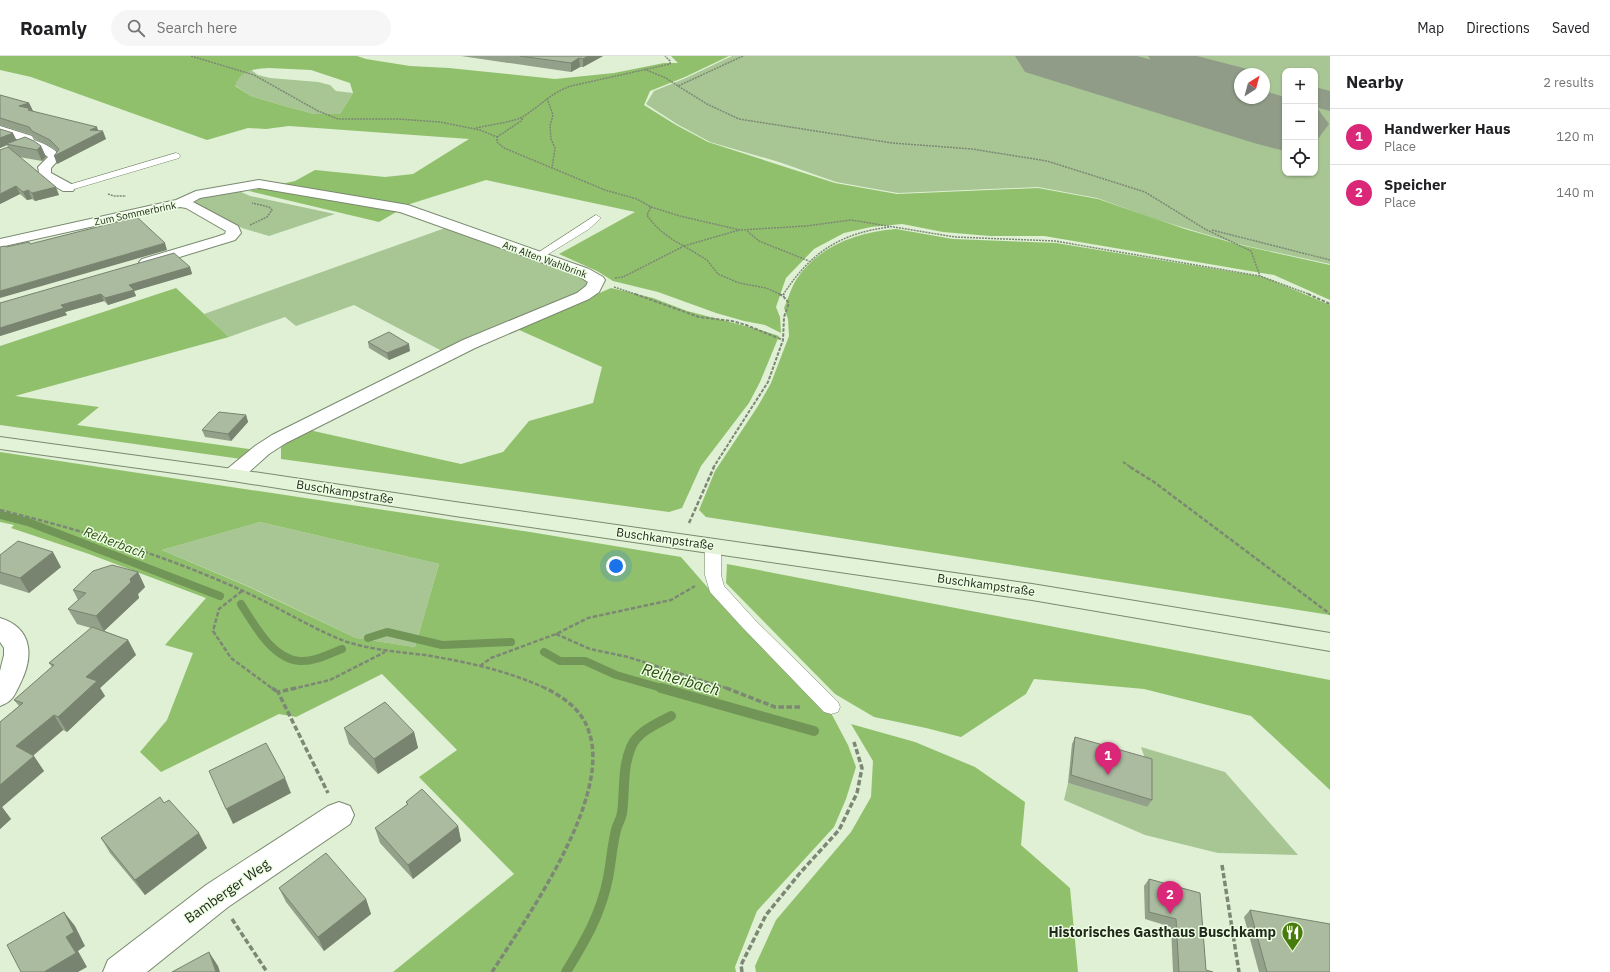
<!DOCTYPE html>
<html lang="en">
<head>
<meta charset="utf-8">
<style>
  :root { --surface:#fff; --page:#f6f6f6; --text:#202124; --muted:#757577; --line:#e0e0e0; --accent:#db2777 }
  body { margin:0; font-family:"IBM Plex Sans",sans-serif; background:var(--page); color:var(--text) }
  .controls { position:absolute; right:12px; top:12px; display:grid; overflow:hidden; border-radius:8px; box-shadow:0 1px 3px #0004 }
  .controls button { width:36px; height:36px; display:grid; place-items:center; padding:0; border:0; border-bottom:1px solid var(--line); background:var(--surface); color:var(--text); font:20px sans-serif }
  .compass { position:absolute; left:1234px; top:12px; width:36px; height:36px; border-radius:50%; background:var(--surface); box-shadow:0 1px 3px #0004; rotate:36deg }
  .you { position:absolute; left:616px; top:510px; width:14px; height:14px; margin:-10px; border:3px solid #fff; border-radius:50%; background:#1a73e8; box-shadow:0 0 0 6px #1a73e833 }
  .badge { display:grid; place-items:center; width:26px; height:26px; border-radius:50%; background:var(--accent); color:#fff; font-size:13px; font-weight:700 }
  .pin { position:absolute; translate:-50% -33px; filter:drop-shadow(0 1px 2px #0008) }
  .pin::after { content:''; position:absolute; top:21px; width:14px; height:12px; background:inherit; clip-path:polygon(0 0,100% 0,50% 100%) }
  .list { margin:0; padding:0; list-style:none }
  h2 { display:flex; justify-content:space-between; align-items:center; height:52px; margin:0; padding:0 16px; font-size:17px }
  h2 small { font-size:13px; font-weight:400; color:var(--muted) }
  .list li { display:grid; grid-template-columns:26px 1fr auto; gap:12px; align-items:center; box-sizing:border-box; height:56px; padding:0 16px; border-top:1px solid var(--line) }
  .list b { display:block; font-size:15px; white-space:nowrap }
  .list p { margin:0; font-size:13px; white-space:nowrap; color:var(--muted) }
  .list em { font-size:13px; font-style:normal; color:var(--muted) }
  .icon { flex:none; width:22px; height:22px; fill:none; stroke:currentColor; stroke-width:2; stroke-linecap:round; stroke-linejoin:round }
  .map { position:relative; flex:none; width:1330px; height:916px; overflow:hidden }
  header { display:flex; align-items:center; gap:24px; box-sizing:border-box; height:56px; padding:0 20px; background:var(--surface); border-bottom:1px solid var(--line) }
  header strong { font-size:19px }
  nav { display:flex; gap:22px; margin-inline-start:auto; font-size:14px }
  .search { width:280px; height:36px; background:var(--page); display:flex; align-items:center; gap:10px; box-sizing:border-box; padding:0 14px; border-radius:22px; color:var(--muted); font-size:15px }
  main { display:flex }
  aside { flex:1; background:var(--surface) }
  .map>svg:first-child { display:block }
  .green { fill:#a8c594; fill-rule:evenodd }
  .forest { fill:#91c06d; fill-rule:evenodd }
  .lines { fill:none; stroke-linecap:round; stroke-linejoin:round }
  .stream-far1 { stroke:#719557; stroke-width:8 }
  .stream { stroke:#719557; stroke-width:10 }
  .taxiway { fill:#909c87; fill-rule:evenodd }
  .runway { fill:#909c87; fill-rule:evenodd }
  .lane-casing { stroke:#7a896f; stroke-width:1 }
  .street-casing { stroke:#7a896f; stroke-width:2 }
  .secondary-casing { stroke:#7a896f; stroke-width:2 }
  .path-far3 { stroke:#7c8774; stroke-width:1.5; stroke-dasharray:2 1; stroke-linecap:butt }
  .path-far2 { stroke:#7c8774; stroke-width:2; stroke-dasharray:3.5 1.5; stroke-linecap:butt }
  .path-far1 { stroke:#7c8774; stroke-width:2.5; stroke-dasharray:4.5 2; stroke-linecap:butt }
  .path { stroke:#7c8774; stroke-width:3.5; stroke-dasharray:5.5 2.5; stroke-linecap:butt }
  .lane { fill:#fff; fill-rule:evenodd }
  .street { fill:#fff; fill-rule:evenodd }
  .secondary { fill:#e3f3d7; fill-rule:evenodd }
  .wall { fill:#93a18a }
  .shaded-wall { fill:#788370 }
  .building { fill:#abbba0; stroke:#788370 }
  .labels { text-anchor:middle; stroke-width:3; stroke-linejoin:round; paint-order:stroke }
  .far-street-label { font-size:10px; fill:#23291e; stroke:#ecfee1 }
  .street-label { font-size:12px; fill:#23291e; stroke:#ecfee1 }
  .water-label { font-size:13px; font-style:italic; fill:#2b490e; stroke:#ecfee1 }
  .near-street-label { font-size:14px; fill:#23291e; stroke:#ecfee1 }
  .near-poi-label { font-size:14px; font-weight:bold; fill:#23291e; stroke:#ecfee1; text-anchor:end }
  .near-water-label { font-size:16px; font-style:italic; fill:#2b490e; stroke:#ecfee1 }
</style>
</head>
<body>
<header>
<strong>Roamly</strong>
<div class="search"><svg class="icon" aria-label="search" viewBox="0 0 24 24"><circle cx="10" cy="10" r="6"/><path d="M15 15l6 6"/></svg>Search here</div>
<nav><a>Map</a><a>Directions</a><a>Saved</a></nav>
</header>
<main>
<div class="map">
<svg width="1330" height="916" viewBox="0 0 1330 916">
  <rect width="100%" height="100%" fill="#dff0d4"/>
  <g class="green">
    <path d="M732,0H1330V208L1238,188L1155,163L1097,142L1038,131L898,137L836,126L779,106L710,86L677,68L646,48L654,35L686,22ZM1285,15H1315V117H1285ZM1240,18H1264V42H1240Z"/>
    <polygon points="250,13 258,19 270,22 318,26 330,29 336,35 353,37 340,58 314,58 281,49 251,40 234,29 237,22"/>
    <polygon points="239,135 250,140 335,158 269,180 242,172 195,147 194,143 196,142"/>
    <polygon points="448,171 584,219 588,227 583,235 511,264 444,296 354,249 296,270 285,261 229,281 204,258"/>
    <polygon points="260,466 439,508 415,591 356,582 250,531 162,494"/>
    <polygon points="1141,691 1225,716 1298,799 1218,797 1145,779 1064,744 1068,727 1147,751 1148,711"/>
  </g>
  <g class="forest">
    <path d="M0,0H357L366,3L410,10L449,12L555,23L614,17L664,7H678L671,0H729L685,21L650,35L644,49L676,69L708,86L835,127L897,138L1038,132L1098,143L1185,173L1240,189L1330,209V244L1274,219L1044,180H990L943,176L902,168L871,171L844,177L814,193L786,222L776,251L780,261L781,277L765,269L744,265L716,257L658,236L613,225L597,215L559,198L635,156L486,124L410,148L379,166L249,135L295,125L315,114L385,121L413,118L469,83L289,70L266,73L248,72L207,84L31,21L0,14ZM269,12L311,14L350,27L353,37L340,58H314L281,49L251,40L235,30C240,14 254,13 269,12Z"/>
    <path d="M896,173L953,183L1056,187L1264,221L1330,249V559L706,461L699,454L715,415L758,350L771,327L789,280L788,263L784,252C788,243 791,232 796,224C818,190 857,176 896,173Z"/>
    <polygon points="176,232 229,281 15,340 99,351 77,369 256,394 241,403 0,369 0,290"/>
    <polygon points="611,232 653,242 687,255 757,273 779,280 760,326 749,347 701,410 682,452 669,456 281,403 281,389 309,374 461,408 503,396 529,365 593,347 602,311 517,273"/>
    <path d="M0,396L530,476L681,501L743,572L830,655L848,689L856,711L846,743L834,771L757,855L735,911L736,916H393L514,818L419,721L457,694L382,618L296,661L279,658L161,716L140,696L167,664L193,597L165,589L206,542L89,498L11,472L14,469L0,466ZM260,466L439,508L415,591L356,582L249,531L162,494Z"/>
    <polygon points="727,508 1330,624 1330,734 1251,660 1144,633 1034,623 1026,638 961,681 926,672 874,661 835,638 726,527"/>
    <polygon points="851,668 915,686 975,711 1025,746 1021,789 1070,832 1078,916 756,916 755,910 776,864 851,776 871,741 873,705"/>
  </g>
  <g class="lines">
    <g class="stream-far1">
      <polyline points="0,459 28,466 220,540"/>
      <path d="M241,548C254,568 272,603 300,605C314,606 329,598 342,593"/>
      <polyline points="368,582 387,576 442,589 511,586"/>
      <polyline points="544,596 560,605 585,605 616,619 665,633"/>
    </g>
    <g class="stream">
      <polyline points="661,632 814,675"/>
      <path d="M566,916C585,885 601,858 608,822C611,807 612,790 616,774C617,768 621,764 622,757C625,736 622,712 631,691C638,675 657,668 671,660"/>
    </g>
    <g class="taxiway">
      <path d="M1047,0H1088L1094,3L1098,9L1094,15C1091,16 1087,18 1084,18C1074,19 1053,8 1047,0Z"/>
      <polygon points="1148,0 1197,0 1251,14 1254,18 1240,18 1240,30 1152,6"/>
      <polygon points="1315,31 1330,35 1330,55 1315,51"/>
    </g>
    <g class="runway">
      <polygon points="1015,0 1137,0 1240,28 1240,42 1264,42 1264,35 1285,41 1285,95 1254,87 1025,16"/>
      <polygon points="1315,49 1329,68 1315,87"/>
    </g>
    <defs>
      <g id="lane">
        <polygon points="176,97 179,98 180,100 179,102 71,134 68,135 63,132 65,130"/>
        <polygon points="596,159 601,162 589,173 542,202 538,203 533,200"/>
        <polygon points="713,485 719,486 721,490 721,519 724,530 754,563 838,646 840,651 838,656 831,658 824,656 742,571 710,536 705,519 705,490 707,486"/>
      </g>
      <g id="street">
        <path d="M0,70L32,80L34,84C45,88 54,92 61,101L51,112V117L73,129L75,132L73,135H63L40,122L38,111L48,101L39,94L24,89L22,85L0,78Z"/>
        <polygon points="259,124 408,149 589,213 603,221 605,224 599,236 589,243 475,292 286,387 269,398 240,424 233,425 226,424 223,419 226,414 255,390 272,379 463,284 577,237 586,230 588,226 577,219 400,156 259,132 200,142 193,146 238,170 241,177 235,184 147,211 142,209 139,206 142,203 216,181 225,178 226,175 186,152 180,151 0,191 0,183 176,144 196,135"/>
        <path d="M0,562C33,572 34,601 20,628C14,640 13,645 0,650V615L4,599V592L0,586Z"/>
        <polygon points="339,746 350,750 354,759 350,768 228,851 147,916 103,916 108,904 206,829 328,750"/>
      </g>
      <polygon id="secondary" points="0,381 233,413 455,446 1032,528 1330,577 1330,595 1032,544 455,460 233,425 0,393"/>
    </defs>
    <use href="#lane" class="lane-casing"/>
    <use href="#street" class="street-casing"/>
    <use href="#secondary" class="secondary-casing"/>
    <g class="path-far3">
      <polyline points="191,0 254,19 318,55 338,63 398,63 440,66 480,74 497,81 497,86 504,92 605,134 637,143 651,151 680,160 740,174 806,170 851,164 955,181 1055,185 1260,220 1311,239"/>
      <polyline points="743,0 678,30 707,48 739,63 892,87 972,93 1047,105 1145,136 1205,173 1251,195 1260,220"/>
      <polyline points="644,13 666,22 678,30"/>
      <polyline points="547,42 553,59 550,70 551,83 555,92 552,112"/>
      <path d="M476,72C488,69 515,66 524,60C540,50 552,36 571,30L670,8V5L665,0"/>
      <polyline points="497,81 521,65 523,62"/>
      <polyline points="108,138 114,140 126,140"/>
      <polyline points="250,169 267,161 272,154 269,151 252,147"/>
      <polyline points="1212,174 1330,204"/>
      <polyline points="747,175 759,185 809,205"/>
      <polyline points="684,190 707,204 718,218 739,227 766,232 782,239"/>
      <polyline points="684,190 739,174"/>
      <path d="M615,222L623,221L684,190C669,182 657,174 647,159L651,151"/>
      <polyline points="614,231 638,239"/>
      <path d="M783,239C810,197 840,177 890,171"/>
    </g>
    <g class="path-far2">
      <polyline points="635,238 699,261 732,265 746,269 783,284"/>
      <polyline points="779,238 783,240"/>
      <polyline points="1308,238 1330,248"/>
      <polyline points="1123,406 1132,412"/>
      <polyline points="713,412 768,326 783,284 784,261 789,247 783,240 784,238"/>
    </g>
    <g class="path-far1">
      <polyline points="1130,411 1154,426 1330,558"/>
      <path d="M0,454C82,474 164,499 241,534C277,550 310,572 347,586C373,594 399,596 425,599C467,606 509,615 547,633"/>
      <polyline points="689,467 714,411"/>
      <polyline points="242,535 219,553 213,575 231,602 273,633"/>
      <polyline points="556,578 590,593 628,601 729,633"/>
      <polyline points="480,610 491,602 556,578 588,562 671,544 695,530"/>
      <polyline points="292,633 330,624 385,596"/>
    </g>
    <g class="path">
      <polyline points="272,632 278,636"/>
      <polyline points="296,632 278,636 328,737"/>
      <polyline points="726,632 775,651 801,651"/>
      <polyline points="1222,809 1239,916"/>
      <polyline points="232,863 267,916"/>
      <path d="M492,916C527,861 612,742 589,676C583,655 564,641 545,632"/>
      <polyline points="742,916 741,909 766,859 800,817 839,774 857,737 862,712 854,686"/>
    </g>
    <use href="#lane" class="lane"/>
    <use href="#street" class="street"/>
    <use href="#secondary" class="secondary"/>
  </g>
  <g class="wall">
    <polygon points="461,0 603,0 583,11 580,11 571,16"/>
    <polygon points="0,39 29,47 33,55 98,75 106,83 57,108 57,96 53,92 35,83 32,79 0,69"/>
    <polygon points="0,73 16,84 41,90 46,101 42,105 19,101 59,139 35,145 32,143 27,144 20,138 0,148 8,91 7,89 0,92"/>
    <polygon points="190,211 192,218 134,235 136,240 108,249 104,245 65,256 67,259 0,280 0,247"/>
    <polygon points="368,286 410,295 389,304 369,292"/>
    <polygon points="246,359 248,366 231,385 205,381 202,374"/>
    <polygon points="0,499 61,511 29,537 0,528"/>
    <polygon points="138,516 145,531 138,538 139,542 104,575 99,573 128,584 136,599 100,632 105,640 67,676 63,674 33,700 44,715 2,751 11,763 0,773 0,666 19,650 14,644 52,611 49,607 91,572 77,568 68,553 78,544 73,534"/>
    <polygon points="344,672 414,676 418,692 378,718 349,688"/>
    <polygon points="1075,681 1152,744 1147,751 1068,727 1072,688"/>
    <polygon points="406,746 458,770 461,785 413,823 380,787 375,772 407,749"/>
    <polygon points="164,747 207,792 145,839 110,797 101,782"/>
    <polygon points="1149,823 1200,837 1206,914 1213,916 1173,916 1171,871 1145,863 1144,830"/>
    <polygon points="279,832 366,843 371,858 324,895 286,846"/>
    <polygon points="1250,854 1330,916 1259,916 1244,861"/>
  </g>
  <g class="shaded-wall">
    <polygon points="588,0 603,0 583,11 583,3"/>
    <polygon points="579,2 580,11 571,16 571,7"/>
    <polygon points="29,47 32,53 35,60 19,50"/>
    <polygon points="97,71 99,77 103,75 106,83 57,108 54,100 90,74"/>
    <polygon points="13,77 17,85 6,88 7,89 0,92 0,82"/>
    <polygon points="41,90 46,101 42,105 37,94"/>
    <polygon points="16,130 20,138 0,148 0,138"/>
    <polygon points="56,131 59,139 35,145 32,137"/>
    <polygon points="28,134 32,143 27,144 23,136"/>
    <polygon points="165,187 167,194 0,242 0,235"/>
    <polygon points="190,211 192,218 134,235 136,240 108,249 105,242 129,229"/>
    <polygon points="101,238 104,245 65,256 67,259 0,280 0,272 61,249"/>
    <polygon points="409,288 410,295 389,304 387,297"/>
    <polygon points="246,359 248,366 231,385 228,378"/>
    <polygon points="53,496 61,511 29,537 20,522"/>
    <polygon points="138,516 145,531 138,538 139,542 104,575 96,560 130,523"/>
    <polygon points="128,584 136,599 100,632 105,640 67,676 58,661 86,621"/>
    <polygon points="54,659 63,674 26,705 16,690"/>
    <polygon points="414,676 418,692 378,718 374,703"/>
    <polygon points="34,700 44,715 2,751 11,763 0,773 0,729"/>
    <polygon points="285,722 291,737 233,768 226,753"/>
    <polygon points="458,770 461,785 413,823 408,809"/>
    <polygon points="199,777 207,792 145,839 135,824"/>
    <polygon points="366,843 371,858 324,895 318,881"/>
    <polygon points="64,856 75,870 85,890 78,895 87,911 78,916 44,916 66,881"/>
    <polygon points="209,896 218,910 220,916 216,916"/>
  </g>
  <g class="building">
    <polygon points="520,0 588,0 583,3 579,2 571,7"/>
    <polygon points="0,39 29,47 19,50 32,53 28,54 97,71 90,74 103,75 54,100 59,93 50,84 32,75 29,71 0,62"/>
    <polygon points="0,73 13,77 0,82"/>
    <polygon points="25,81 34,85 41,90 37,94 6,88"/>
    <polygon points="8,91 56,131 32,137 28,134 23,136 16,130 0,138 0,94"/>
    <polygon points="137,161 165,187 0,235 0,191 5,190 6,191 29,186 30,188"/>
    <polygon points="174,197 190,211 129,229 134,234 105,242 101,238 61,249 64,252 0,272 0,247"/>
    <polygon points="389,276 409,288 387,297 368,286"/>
    <polygon points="219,356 246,359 228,378 202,374"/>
    <polygon points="18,485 53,496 20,522 0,516 0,499"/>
    <polygon points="112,509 138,516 130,523 131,526 96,560 68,553 86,537 73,534 93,515"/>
    <polygon points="92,571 128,584 86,621 97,625 58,661 54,659 16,690 34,700 0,729 0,666 23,647 14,644 54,609 49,607"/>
    <polygon points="385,646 414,676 374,703 344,672"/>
    <polygon points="1075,681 1152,703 1152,744 1071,719"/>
    <polygon points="266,687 285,722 226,753 209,715"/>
    <polygon points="422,733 458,770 408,809 375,772 408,748 406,746"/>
    <polygon points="160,741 164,747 169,744 199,777 135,824 101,782"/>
    <polygon points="326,797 366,843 318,881 279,832"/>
    <polygon points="1149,823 1200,837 1206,914 1213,916 1179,916 1176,863 1149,856"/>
    <polygon points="1250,854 1330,868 1330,916 1267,916"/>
    <polygon points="64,856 74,876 66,881 76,897 44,916 21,916 7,889"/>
    <polygon points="209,896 216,916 172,916"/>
  </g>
  <defs>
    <symbol id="restaurant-pin" viewBox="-11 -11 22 30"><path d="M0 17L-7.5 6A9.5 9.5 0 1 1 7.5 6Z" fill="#477b0a" stroke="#ecfee1"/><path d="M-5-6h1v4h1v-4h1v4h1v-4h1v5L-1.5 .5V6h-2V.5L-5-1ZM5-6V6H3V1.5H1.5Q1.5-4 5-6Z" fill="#fff"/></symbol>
  </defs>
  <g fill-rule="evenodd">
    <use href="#restaurant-pin" x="1280" y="864" width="25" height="34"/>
  </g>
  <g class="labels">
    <g class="far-street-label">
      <text transform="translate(135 157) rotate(-12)" y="4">Zum Sommerbrink</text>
      <text transform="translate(545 203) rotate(20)" y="4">Am Alten Wahlbrink</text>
    </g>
    <g class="street-label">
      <text transform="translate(345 436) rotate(9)" y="4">Buschkampstraße</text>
      <text transform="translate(665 483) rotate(8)" y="4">Buschkampstraße</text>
      <text transform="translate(986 529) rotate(8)" y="4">Buschkampstraße</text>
    </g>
    <g class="water-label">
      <text transform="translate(115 486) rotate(21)" y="5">Reiherbach</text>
    </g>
    <g class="near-street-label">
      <text transform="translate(227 835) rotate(-35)" y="5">Bamberger Weg</text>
    </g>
    <g class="near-poi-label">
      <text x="1276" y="881">Historisches Gasthaus Buschkamp</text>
    </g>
    <g class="near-water-label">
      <text transform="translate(681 623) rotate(16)" y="6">Reiherbach</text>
    </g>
  </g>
</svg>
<div class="controls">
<button>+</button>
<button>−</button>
<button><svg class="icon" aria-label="locate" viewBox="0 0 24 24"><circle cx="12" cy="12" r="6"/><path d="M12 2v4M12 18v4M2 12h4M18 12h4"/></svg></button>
</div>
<svg class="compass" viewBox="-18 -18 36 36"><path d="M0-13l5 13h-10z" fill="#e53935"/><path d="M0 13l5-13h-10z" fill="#757577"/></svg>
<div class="you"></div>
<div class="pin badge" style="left:1108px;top:719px">1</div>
<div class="pin badge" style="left:1170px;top:858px">2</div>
</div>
<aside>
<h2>Nearby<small>2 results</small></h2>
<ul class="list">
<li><span class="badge">1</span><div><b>Handwerker Haus</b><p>Place</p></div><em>120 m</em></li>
<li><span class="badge">2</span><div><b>Speicher</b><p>Place</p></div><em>140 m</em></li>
</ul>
</aside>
</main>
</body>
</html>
